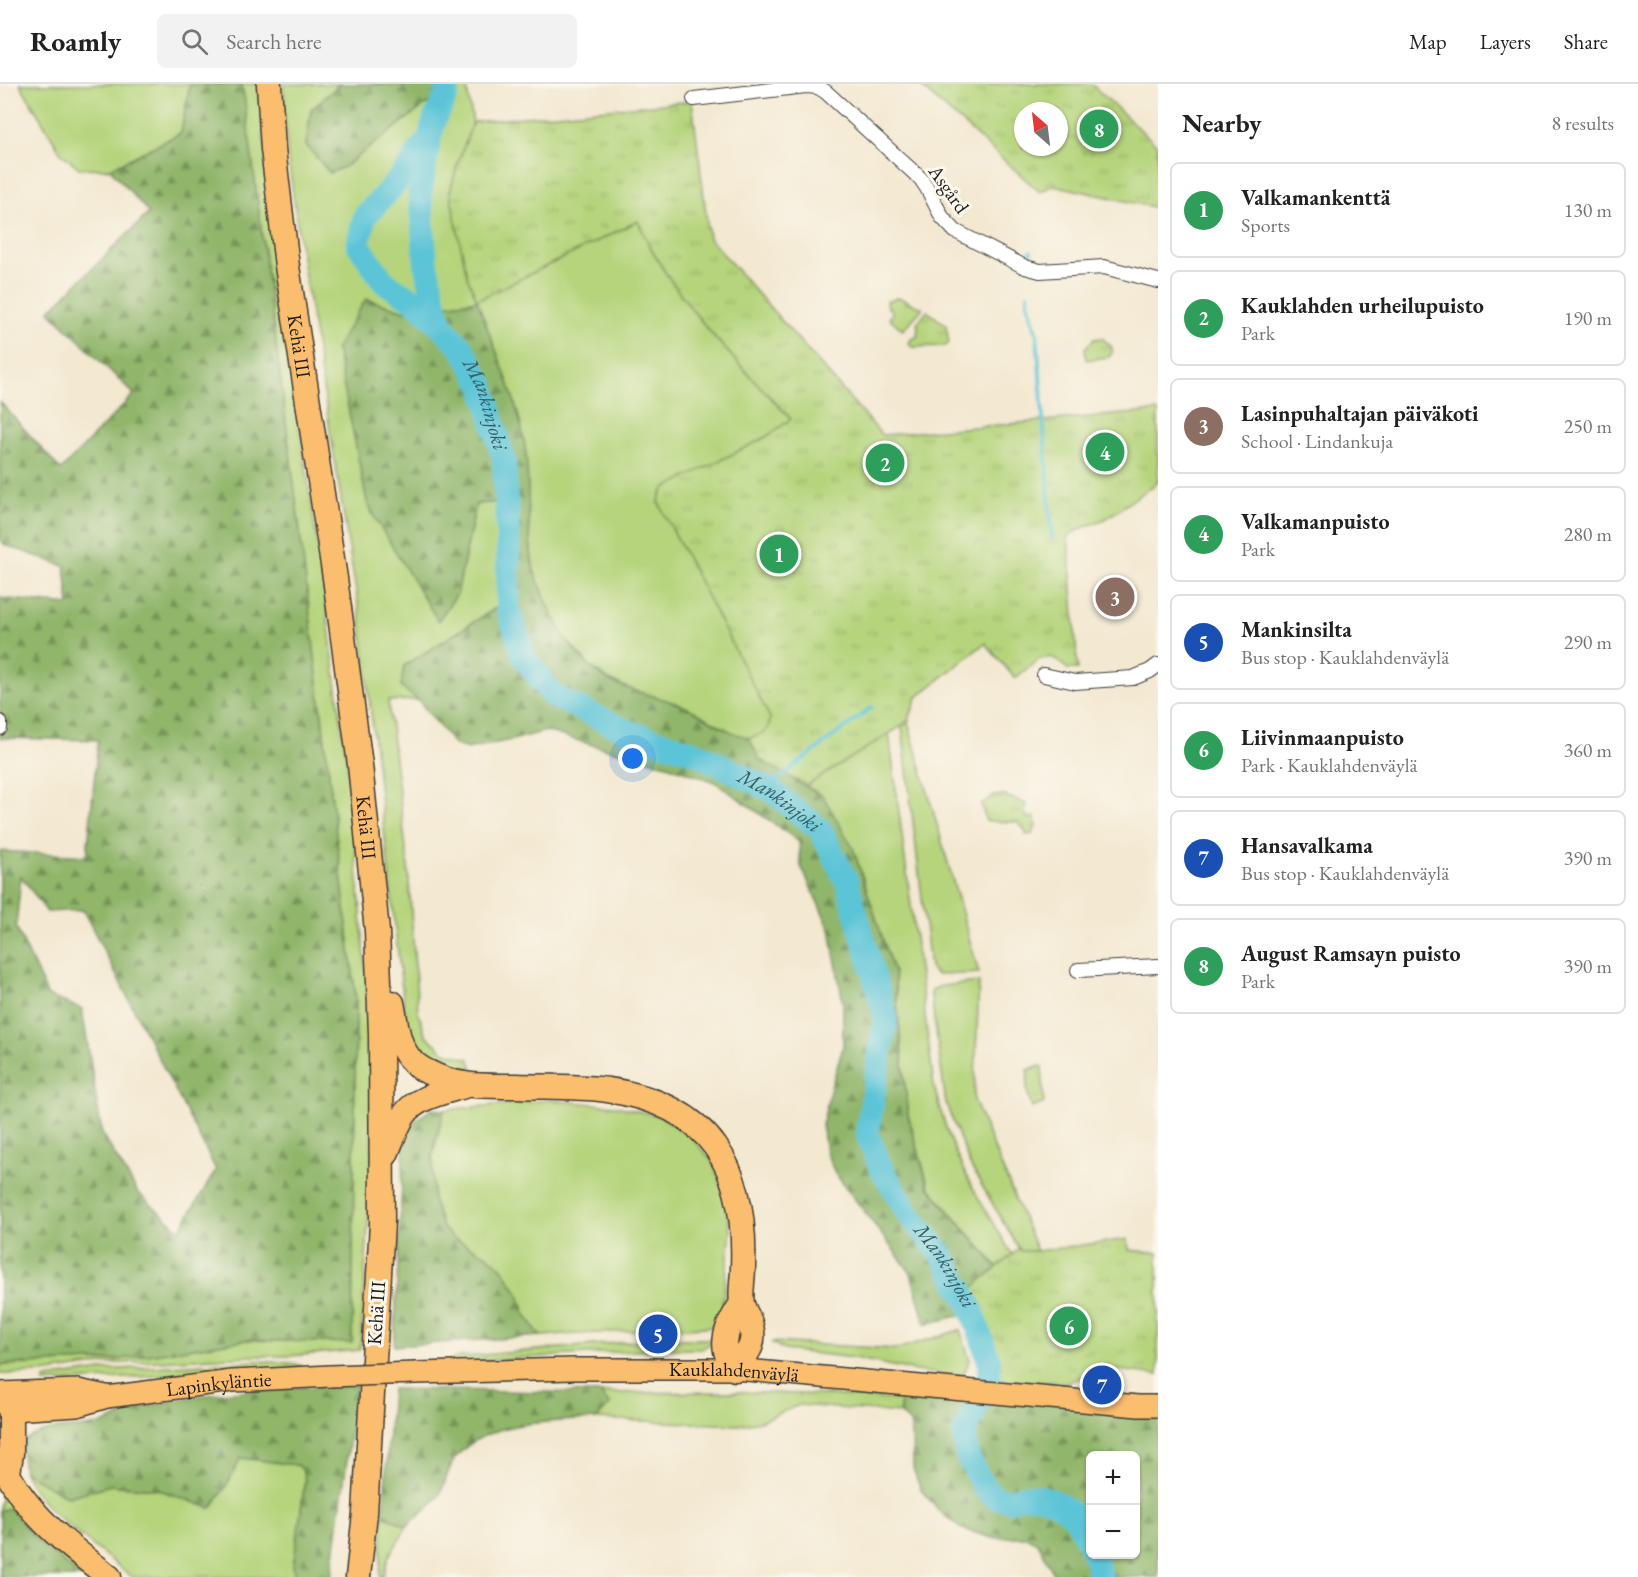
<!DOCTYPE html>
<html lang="en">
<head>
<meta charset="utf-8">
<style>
  :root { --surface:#fff; --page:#f2f2f2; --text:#222; --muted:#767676; --line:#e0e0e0; --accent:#111827 }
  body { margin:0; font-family:"EB Garamond",serif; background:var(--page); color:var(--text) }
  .controls { position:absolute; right:18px; bottom:18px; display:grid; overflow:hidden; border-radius:9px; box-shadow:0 2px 4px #0004 }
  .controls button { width:54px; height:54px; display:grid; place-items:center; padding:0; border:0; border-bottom:2px solid var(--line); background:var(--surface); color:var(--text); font:30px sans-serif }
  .compass { position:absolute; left:1014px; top:18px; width:54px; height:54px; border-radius:50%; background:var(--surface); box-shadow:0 2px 4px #0004; rotate:332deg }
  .you { position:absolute; left:633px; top:675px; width:21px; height:21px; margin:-15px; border:4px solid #fff; border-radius:50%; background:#1a73e8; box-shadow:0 0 0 9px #1a73e833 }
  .badge { display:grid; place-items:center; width:39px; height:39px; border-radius:50%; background:var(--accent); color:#fff; font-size:20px; font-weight:700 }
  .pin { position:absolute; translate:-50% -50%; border:3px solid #fff; box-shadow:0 2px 6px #0006 }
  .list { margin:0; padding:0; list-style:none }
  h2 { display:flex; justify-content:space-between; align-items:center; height:78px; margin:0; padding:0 24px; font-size:26px }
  h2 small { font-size:20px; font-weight:400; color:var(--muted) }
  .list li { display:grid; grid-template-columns:39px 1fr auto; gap:18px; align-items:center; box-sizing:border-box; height:96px; margin:0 12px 12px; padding:0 12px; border:2px solid var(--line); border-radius:9px }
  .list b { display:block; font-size:22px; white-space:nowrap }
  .list p { margin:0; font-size:20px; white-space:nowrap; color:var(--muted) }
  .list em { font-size:20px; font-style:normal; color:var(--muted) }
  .icon { flex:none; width:33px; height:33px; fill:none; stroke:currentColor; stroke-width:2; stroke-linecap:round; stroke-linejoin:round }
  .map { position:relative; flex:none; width:1158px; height:1493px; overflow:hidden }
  header { display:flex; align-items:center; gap:36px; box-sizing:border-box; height:84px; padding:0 30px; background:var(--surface); border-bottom:2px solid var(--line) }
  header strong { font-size:28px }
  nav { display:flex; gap:33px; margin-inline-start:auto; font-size:21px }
  .search { width:420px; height:54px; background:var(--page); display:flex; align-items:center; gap:15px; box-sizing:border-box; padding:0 21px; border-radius:9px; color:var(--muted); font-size:22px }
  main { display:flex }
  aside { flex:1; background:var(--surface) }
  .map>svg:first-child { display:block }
  .grass { fill:#b5d47b; stroke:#68784c; stroke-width:1.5 }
  .forest { fill:url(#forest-firs); stroke:#566944; stroke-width:1.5; fill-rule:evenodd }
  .park { fill:url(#park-tufts); stroke:#68784c; stroke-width:1.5; fill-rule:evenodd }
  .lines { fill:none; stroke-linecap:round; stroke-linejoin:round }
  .stream { stroke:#5bc4d7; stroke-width:4 }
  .river { stroke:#5bc4d7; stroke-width:24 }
  .street-casing { stroke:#3c3b37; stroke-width:16 }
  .primary-casing { stroke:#3c3b37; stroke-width:24 }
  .highway-casing { stroke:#3c3b37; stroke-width:27 }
  .street { stroke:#fff; stroke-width:14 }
  .primary { stroke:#fbbd6e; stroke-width:21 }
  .highway { stroke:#fbbd6e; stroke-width:24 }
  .primary-bridge-casing { stroke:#3c3b37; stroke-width:24; stroke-linecap:butt }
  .primary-bridge { stroke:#fbbd6e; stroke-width:21 }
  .labels { text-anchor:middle; stroke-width:6; stroke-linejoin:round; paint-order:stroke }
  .street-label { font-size:20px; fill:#1c1c1c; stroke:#fbf7ec }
  .water-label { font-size:21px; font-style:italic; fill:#355f67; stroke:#fbf7ec }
</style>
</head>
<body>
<header>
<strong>Roamly</strong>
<div class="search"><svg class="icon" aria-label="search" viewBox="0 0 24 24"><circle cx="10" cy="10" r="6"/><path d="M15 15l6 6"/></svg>Search here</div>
<nav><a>Map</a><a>Layers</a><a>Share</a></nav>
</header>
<main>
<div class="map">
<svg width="1158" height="1493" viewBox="0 0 1158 1493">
  <defs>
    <pattern id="forest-firs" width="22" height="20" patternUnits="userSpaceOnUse" patternTransform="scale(1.5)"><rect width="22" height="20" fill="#90b66b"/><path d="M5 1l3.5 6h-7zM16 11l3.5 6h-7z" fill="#759357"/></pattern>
    <pattern id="park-tufts" width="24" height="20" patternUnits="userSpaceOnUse" patternTransform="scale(1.5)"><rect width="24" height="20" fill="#b5d47b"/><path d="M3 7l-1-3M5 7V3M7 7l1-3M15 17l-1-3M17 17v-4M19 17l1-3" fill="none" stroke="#9bb56a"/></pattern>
  </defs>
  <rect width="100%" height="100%" fill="#fbf7ec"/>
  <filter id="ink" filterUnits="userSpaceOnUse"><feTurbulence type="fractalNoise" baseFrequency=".0167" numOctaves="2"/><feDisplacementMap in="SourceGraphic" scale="12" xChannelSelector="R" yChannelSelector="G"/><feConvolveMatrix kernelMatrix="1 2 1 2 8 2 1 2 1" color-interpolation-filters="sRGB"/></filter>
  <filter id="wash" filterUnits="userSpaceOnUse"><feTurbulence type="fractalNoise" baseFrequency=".008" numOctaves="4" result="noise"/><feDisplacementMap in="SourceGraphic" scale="24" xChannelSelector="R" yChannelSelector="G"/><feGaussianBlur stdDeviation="1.35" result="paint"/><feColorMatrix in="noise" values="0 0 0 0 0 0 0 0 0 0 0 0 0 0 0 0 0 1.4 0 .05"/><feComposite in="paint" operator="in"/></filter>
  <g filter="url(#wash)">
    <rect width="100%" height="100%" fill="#f3e8d0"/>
    <g class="grass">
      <polygon points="20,0 190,0 181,49 110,85 79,84 61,69"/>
      <polygon points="241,0 258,0 288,265 322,490 350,705 369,922 372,1080 360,1266 288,1272 248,1272 103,1280 42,1289 0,1290 0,1281 115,1276 245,1256 352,1258 356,916 297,424 244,12"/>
      <path d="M283,0H340L311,26L306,61L330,89L424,22L462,0H466L473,38L458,79L450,109L477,216L638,137L655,171L689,221L715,254L791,335L766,353L660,412L659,419L770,633L887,634L934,1002C941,1032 951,1061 965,1089C979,1118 998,1145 1014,1174L1003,1189L929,1103L908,1031L894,889L760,676L749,654L739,652L687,624L637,608L609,596L589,581L564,553L547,520L533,484L529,446L526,376L477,216L405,227L366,215L420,506L438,536L457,510L476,420L510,417L515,512L404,582L401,603L418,616L388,617L408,782L418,928L425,950L443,967L469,975L473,984L437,983L413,962L405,931L360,532L302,173L288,74Z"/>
      <polygon points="947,540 1052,573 1039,575 1015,594 985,559 917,613 908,638 979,889 938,891 934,889 930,883 901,635"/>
      <polygon points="979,898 974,1016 1037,1167 1022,1167 1019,1165 971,1083 946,1020 931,912 932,906 941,902"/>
      <polygon points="549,1016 616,1022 660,1032 689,1051 713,1078 722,1104 731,1147 720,1242 540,1252 524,1228 519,1210 487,1171 453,1154 442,1143 433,1115 433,1068 444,1026"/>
      <polygon points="960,1246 970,1276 963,1291 948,1291 917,1287 854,1274 784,1266 771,1258 897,1265"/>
      <polygon points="673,1255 712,1255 712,1258 702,1265 671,1265 668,1261 669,1258"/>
      <polygon points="649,1256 653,1256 656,1260 654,1265 649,1266 443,1279 459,1273"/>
      <polygon points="257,1277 291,1279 302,1282 302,1283 44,1299 45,1295 47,1294 102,1286"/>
      <polygon points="739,1308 829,1311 901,1316 900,1329 799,1321 760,1337 739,1341 597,1335 609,1321 600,1309"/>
      <polygon points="240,1374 297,1381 302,1385 305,1396 293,1485 296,1493 132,1493 71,1444 51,1426 34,1406 24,1388 68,1413 110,1401 157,1405 210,1424 225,1404"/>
      <polygon points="0,1399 93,1493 80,1493 37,1456 9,1424 0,1427 0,1418 2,1417 0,1412"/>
      <polygon points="383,1431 407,1442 388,1474 383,1493 380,1493"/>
    </g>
    <g class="forest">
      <path d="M190,0H241L244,12L297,424L356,916L352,1259L245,1256L115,1276L0,1281V767L87,772L98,656L0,654V514L69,521L65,482L5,461L0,455V318L61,386L134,310L49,227L149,129L110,85L181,49ZM21,792L47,828L83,826L216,1086L180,1146L138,1109L102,1050L82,925L48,912L16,843Z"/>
      <polygon points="340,0 462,0 424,22 344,83 330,89 306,61 311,26"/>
      <path d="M366,215L405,227L477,216C492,259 512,301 522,346C532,390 525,437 533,482C534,489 538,497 541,503C554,539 575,578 610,597C635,609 663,613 688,624C708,634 726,648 749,654L760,676L823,712L853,764L894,889L908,1031L928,1103L1003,1190L990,1224L925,1240L911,1189L835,1089L826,1068L822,1041L830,1007L843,963V919L830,845L801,782L799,758L783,746L715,698L667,681L596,662L546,647L512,656L467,665L455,661L418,616L401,603L404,582L515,512L510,417L476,420L457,510L438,537L368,423L336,264Z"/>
      <polygon points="432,1025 444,1026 433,1068 433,1115 442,1143 453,1154 487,1171 502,1184 519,1210 524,1228 540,1252 394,1262 404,1058 415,1036"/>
      <path d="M357,1301L331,1493H296L293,1485L305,1396L302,1385L297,1381L241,1374L225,1404L211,1424L157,1405L110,1401L68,1413L24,1388L21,1367L23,1357C46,1340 76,1347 102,1340C112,1337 122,1331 131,1327C139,1324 149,1322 158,1320C223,1305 290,1303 357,1301Z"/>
      <path d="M392,1305L600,1309L610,1321L597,1335C552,1338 489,1335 457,1372C448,1382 446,1398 440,1410C437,1417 414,1435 407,1442L383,1431Z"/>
      <path d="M901,1309L1066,1321L1158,1334V1493H1055L1039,1461L1028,1453H1011L992,1454L960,1444L939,1427L921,1406L913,1384L912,1352L910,1339L900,1329ZM1090,1372H1136V1470H1090Z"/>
      <polygon points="9,1424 37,1456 80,1493 0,1493 0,1427"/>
    </g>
    <g class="park">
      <path d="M918,0H1091L1158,62V124L1053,101L1040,108ZM1023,27H1059V63H1023Z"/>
      <path d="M692,17L709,154L882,351L1158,327V398L1107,434L1082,444L1068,452L1078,585H1068L1052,573L1040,575L1015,594L985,559L917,613L908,638L806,702L760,676L749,654C762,650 769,649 770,634L659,419L660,412L665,404L766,353L791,335C742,283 690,232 654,170C648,160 643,148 638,137L477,216L467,192L450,109L458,79L473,38Z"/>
      <path d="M897,214C907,213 912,223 922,223V225L903,246L889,234L892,228L891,224H888L887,217Z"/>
      <polygon points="927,227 946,241 949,259 945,262 912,263 909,259 911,255 917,253 918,241 917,239"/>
      <polygon points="1102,254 1112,263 1112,269 1109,273 1086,276 1085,264 1094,255"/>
      <path d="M1003,711C1010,714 1019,716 1026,720L1024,726L1027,734L1035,733L1036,742L1033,750L1026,751L1025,746L1017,738L986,737L981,720L994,712Z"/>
      <polygon points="1042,982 1044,1019 1032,1024 1027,1007 1028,986 1035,983"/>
      <polygon points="1128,1155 1129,1166 1158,1169 1158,1291 1104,1284 1067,1299 993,1296 993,1276 968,1208 1019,1165 1022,1167 1037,1167"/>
    </g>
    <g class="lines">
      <g class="stream">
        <polyline points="1031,174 1031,167"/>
        <polyline points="1028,210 1028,218 1037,251 1052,454"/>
        <polyline points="766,704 872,623"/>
      </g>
      <g class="river">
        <path id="s1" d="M445,0L447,7L443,19L435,34L430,52L420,110L426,181L437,229L445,246L462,264L483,302L504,376L508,451V525L524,573L553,612L627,647L699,670L772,707L820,745L847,798L886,934L867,1049L880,1082L908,1129L942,1171L971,1223L989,1277V1295L964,1349L967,1371L985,1405L997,1414L1010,1416L1024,1412H1039L1058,1419L1076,1433L1090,1462"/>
        <polyline points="425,59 403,91 365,132 358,160 384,198 415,217 440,241"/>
        <polyline points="1094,1470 1101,1493"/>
      </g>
    </g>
  </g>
  <g filter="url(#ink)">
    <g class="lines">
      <defs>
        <g id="street">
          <polyline points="694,15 806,2 818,3 826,8 921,95 927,104 942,133 955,147 1025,183 1040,187 1104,183 1158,197"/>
          <polyline points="1044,591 1075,598 1133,594 1150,587 1158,581"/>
          <polyline points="0,638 0,644"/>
          <polyline points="1078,886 1158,882"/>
        </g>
        <g id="primary">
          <path id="s2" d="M416,1289L575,1285H735L1138,1322H1158"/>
          <polyline points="0,1309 78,1306 106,1312"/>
          <path id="s3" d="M11,1326L77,1322L107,1313L232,1297L330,1292"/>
        </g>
        <g id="highway">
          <path id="s4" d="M269,0L273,65L287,182L335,494L360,681L377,847L381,950L382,1139L365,1429L358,1493"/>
          <path d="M392,919C396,938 397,960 410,975C415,981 422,985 428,988C458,1004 484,1002 517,1002C547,1003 578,1002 608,1006C711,1021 747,1084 743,1183C743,1194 740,1209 742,1220C743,1225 747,1231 749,1236C758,1259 748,1269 735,1285C732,1280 727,1273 726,1267C722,1250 733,1233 742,1219"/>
          <path d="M386,1070C391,1058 396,1043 404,1031C417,1012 446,1008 467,1001"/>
          <polyline points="0,1312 11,1326 11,1370 8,1389"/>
          <path d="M0,1380C10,1392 16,1406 26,1418C49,1447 80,1470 109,1493"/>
        </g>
      </defs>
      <use href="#street" class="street-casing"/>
      <use href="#primary" class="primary-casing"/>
      <use href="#highway" class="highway-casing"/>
      <use href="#street" class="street"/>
      <use href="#primary" class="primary"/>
      <use href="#highway" class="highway"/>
      <defs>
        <polyline id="primary-bridge" points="330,1292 416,1289"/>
      </defs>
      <use href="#primary-bridge" class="primary-bridge-casing"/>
      <use href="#primary-bridge" class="primary-bridge"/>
    </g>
  </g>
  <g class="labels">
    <g class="street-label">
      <text transform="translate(949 105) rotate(55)" y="7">Asgård</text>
      <text dy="7" stroke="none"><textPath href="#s4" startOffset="264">Kehä III</textPath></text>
      <text dy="7" stroke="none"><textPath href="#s4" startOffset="750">Kehä III</textPath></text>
      <text transform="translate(376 1229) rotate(-86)" y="7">Kehä III</text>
      <text dy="7" stroke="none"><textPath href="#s2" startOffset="318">Kauklahdenväylä</textPath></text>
      <text dy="7" stroke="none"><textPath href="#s3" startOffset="210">Lapinkyläntie</textPath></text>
    </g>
    <g class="water-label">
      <text dy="7" stroke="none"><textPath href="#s1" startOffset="340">Mankinjoki</textPath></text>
      <text dy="7" stroke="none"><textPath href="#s1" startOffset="898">Mankinjoki</textPath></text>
      <text dy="7" stroke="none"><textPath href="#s1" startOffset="1420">Mankinjoki</textPath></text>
    </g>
  </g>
</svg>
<div class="controls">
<button>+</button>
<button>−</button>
</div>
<svg class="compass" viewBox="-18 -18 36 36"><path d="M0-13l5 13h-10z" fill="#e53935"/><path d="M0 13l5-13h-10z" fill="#767676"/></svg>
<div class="you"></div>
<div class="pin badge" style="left:779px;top:470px;background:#2e9e5b">1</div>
<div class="pin badge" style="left:885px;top:379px;background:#2e9e5b">2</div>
<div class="pin badge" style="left:1115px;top:513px;background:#8d6e63">3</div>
<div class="pin badge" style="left:1105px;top:368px;background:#2e9e5b">4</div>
<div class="pin badge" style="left:658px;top:1250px;background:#1a4fb4">5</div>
<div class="pin badge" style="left:1069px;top:1242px;background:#2e9e5b">6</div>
<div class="pin badge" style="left:1102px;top:1301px;background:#1a4fb4">7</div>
<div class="pin badge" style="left:1099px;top:45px;background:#2e9e5b">8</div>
</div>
<aside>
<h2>Nearby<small>8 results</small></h2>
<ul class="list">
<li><span class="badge" style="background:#2e9e5b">1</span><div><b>Valkamankenttä</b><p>Sports</p></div><em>130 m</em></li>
<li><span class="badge" style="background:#2e9e5b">2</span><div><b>Kauklahden urheilupuisto</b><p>Park</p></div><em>190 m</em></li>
<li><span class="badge" style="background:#8d6e63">3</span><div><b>Lasinpuhaltajan päiväkoti</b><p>School · Lindankuja</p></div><em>250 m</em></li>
<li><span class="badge" style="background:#2e9e5b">4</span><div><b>Valkamanpuisto</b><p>Park</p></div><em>280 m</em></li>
<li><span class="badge" style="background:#1a4fb4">5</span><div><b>Mankinsilta</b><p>Bus stop · Kauklahdenväylä</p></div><em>290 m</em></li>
<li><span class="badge" style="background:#2e9e5b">6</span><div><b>Liivinmaanpuisto</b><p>Park · Kauklahdenväylä</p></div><em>360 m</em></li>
<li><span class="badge" style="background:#1a4fb4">7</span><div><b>Hansavalkama</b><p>Bus stop · Kauklahdenväylä</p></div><em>390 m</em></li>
<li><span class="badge" style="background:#2e9e5b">8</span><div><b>August Ramsayn puisto</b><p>Park</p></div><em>390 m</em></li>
</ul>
</aside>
</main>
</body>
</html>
